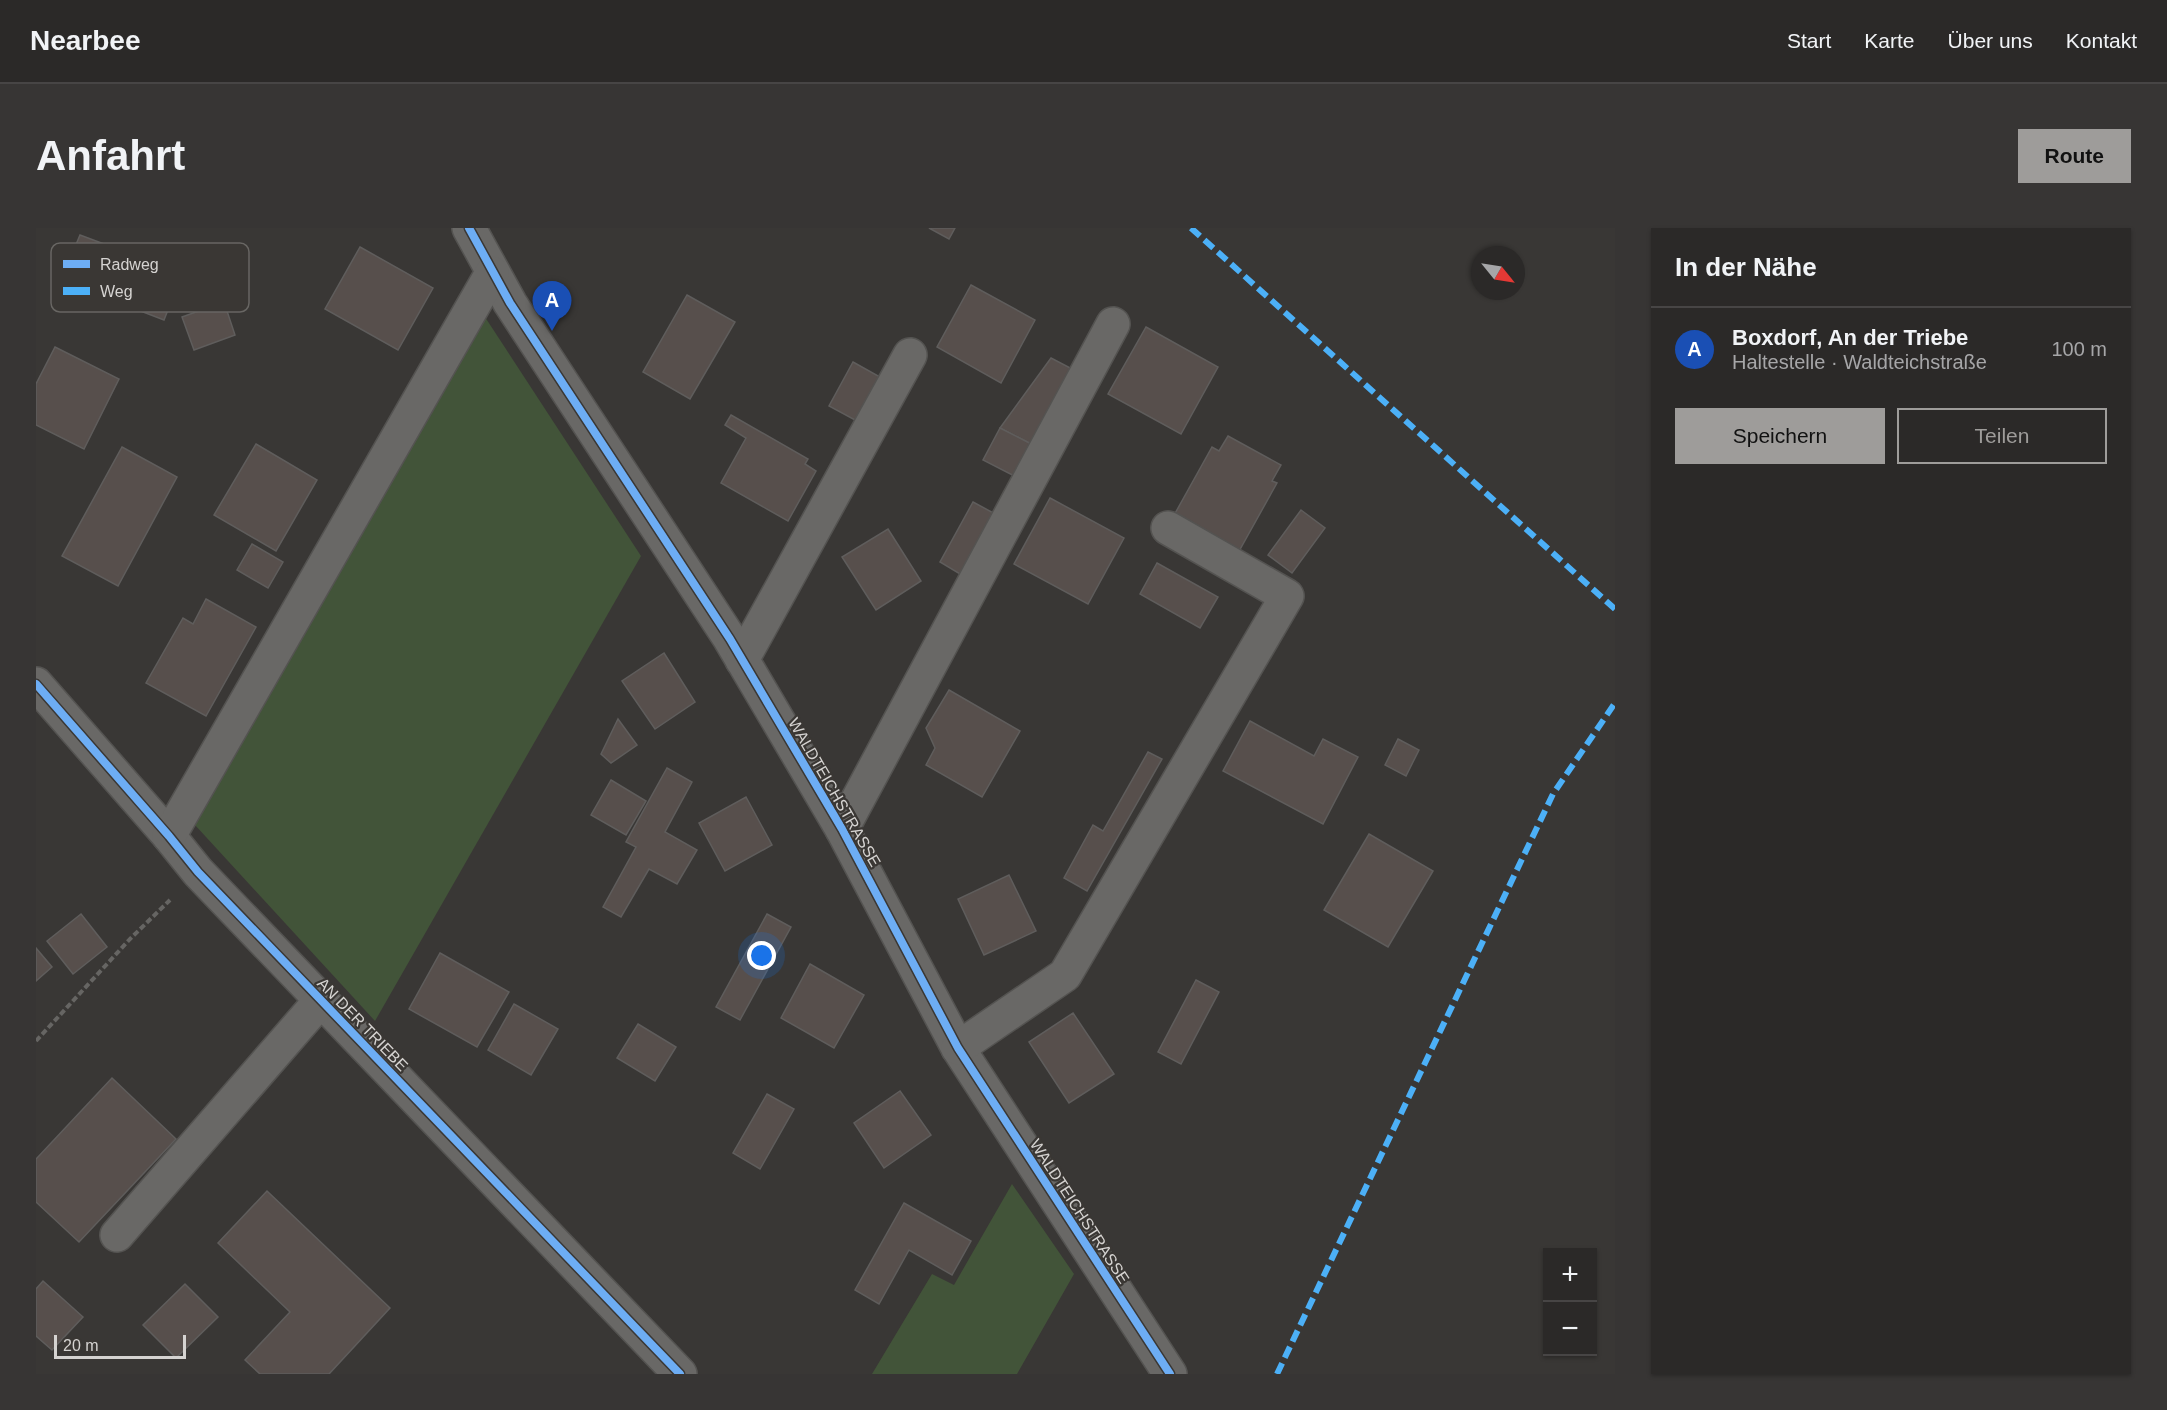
<!DOCTYPE html>
<html lang="de">
<head>
<meta charset="utf-8">
<style>
  :root { --surface:#2b2928; --page:#373534; --text:#f1f3f6; --muted:#a6a6a8; --line:#474545; --accent:#9e9c9a }
  body { margin:0; font-family:Helvetica,sans-serif; background:var(--page); color:var(--text) }
  .controls { position:absolute; right:18px; bottom:18px; display:grid; overflow:hidden; border-radius:0px; box-shadow:0 2px 4px #0004 }
  .controls button { width:54px; height:54px; display:grid; place-items:center; padding:0; border:0; border-bottom:2px solid var(--line); background:var(--surface); color:var(--text); font:30px sans-serif }
  .compass { position:absolute; left:1435px; top:18px; width:54px; height:54px; border-radius:50%; background:var(--surface); box-shadow:0 2px 4px #0004; rotate:120deg }
  .scale { position:absolute; left:18px; bottom:15px; width:132px; box-sizing:border-box; padding-left:6px; border:3px solid #d5d3d1; border-top:0; font-size:16px; line-height:21px; white-space:nowrap; color:#d5d3d1; -webkit-text-stroke:4px #3a3734; paint-order:stroke }
  .you { position:absolute; left:726px; top:728px; width:21px; height:21px; margin:-15px; border:4px solid #fff; border-radius:50%; background:#1a73e8; box-shadow:0 0 0 9px #1a73e833 }
  .badge { display:grid; place-items:center; width:39px; height:39px; border-radius:50%; background:var(--accent); color:#fff; font-size:20px; font-weight:700 }
  .pin { position:absolute; translate:-50% -50px; filter:drop-shadow(0 2px 3px #0008) }
  .pin::after { content:''; position:absolute; top:32px; width:21px; height:18px; background:inherit; clip-path:polygon(0 0,100% 0,50% 100%) }
  .list { margin:0; padding:0; list-style:none }
  h2 { display:flex; justify-content:space-between; align-items:center; height:78px; margin:0; padding:0 24px; font-size:26px }
  h2 small { font-size:20px; font-weight:400; color:var(--muted) }
  .list li { display:grid; grid-template-columns:39px 1fr auto; gap:18px; align-items:center; box-sizing:border-box; height:84px; padding:0 24px; border-top:2px solid var(--line) }
  .list b { display:block; font-size:22px; white-space:nowrap }
  .list p { margin:0; font-size:20px; white-space:nowrap; color:var(--muted) }
  .list em { font-size:20px; font-style:normal; color:var(--muted) }
  .actions { display:flex; gap:12px; padding:18px 24px }
  .actions a { flex:1; padding:14px 0; border:2px solid var(--accent); border-radius:0px; text-align:center; font-size:21px; color:var(--accent) }
  .actions .main { background:var(--accent); color:#111 }
  .map { position:relative; flex:none; width:1579px; height:1146px; overflow:hidden; border-radius:0px }
  header { display:flex; align-items:center; gap:36px; box-sizing:border-box; height:84px; padding:0 30px; background:var(--surface); border-bottom:2px solid var(--line) }
  header strong { font-size:28px }
  nav { display:flex; gap:33px; margin-inline-start:auto; font-size:21px }
  .intro { display:flex; align-items:center; justify-content:space-between; box-sizing:border-box; height:144px; padding:0 36px }
  h1 { margin:0; font-size:42px }
  .button { padding:15px 27px; border-radius:0px; background:var(--accent); color:#111; font-size:21px; font-weight:700 }
  main { display:flex; gap:36px; padding:0 36px }
  aside { flex:1; background:var(--surface); border-radius:0px; box-shadow:0 2px 4px #0004 }
  .map>svg:first-child { display:block }
  .green { fill:#425439 }
  .building { fill:#574f4c; stroke:#5f5d5c; stroke-width:1.5 }
  .lines { fill:none; stroke-linecap:round; stroke-linejoin:round }
  .minor-casing { stroke:#545351; stroke-width:36 }
  .path { stroke:#666563; stroke-width:4; stroke-dasharray:6 3; stroke-linecap:butt }
  .minor { stroke:#696866; stroke-width:33 }
  .quiet { stroke:#4cb0f7; stroke-width:6; stroke-dasharray:12 6; stroke-linecap:butt }
  .cycleway-casing { stroke:#3a3734; stroke-width:11 }
  .cycleway { stroke:#6dadf4; stroke-width:8 }
  .labels { text-anchor:middle; stroke-width:4.5; stroke-linejoin:round; paint-order:stroke }
  .street-label { font-size:16px; fill:#d5d3d1; stroke:#3a3734 }
  .key { fill:#3a3734; stroke:#686663; stroke-width:1.5 }
  .key-label { font-size:16px; fill:#d5d3d1 }
</style>
</head>
<body>
<header>
<strong>Nearbee</strong>
<nav><a>Start</a><a>Karte</a><a>Über uns</a><a>Kontakt</a></nav>
</header>
<div class="intro"><h1>Anfahrt</h1><a class="button">Route</a></div>
<main>
<div class="map">
<svg width="1579" height="1146" viewBox="0 0 1579 1146">
  <rect width="100%" height="100%" fill="#393735"/>
  <g class="green">
    <polygon points="447,86 605,328 339,793 159,597"/>
    <polygon points="976,956 1038,1046 981,1146 836,1146 896,1046 918,1057"/>
  </g>
  <g class="building">
    <polygon points="893,0 919,0 913,11"/>
    <polygon points="44,7 68,16 59,40 34,31"/>
    <polygon points="68,16 146,46 128,92 50,62"/>
    <polygon points="324,19 397,60 362,122 289,81"/>
    <polygon points="935,57 999,92 965,155 901,119"/>
    <polygon points="651,67 699,94 654,171 607,144"/>
    <polygon points="188,74 199,107 158,122 146,89"/>
    <polygon points="1110,99 1182,139 1145,206 1072,166"/>
    <polygon points="19,119 83,151 48,221 0,197 0,156"/>
    <polygon points="1015,130 1042,144 1003,220 964,200"/>
    <polygon points="817,134 844,149 819,192 793,178"/>
    <polygon points="695,187 772,231 769,236 780,243 752,293 685,255 710,210 689,197"/>
    <polygon points="964,200 1003,220 986,252 947,232"/>
    <polygon points="1192,208 1245,237 1236,253 1241,255 1202,325 1137,289 1176,219 1183,223"/>
    <polygon points="220,216 281,252 240,323 178,287"/>
    <polygon points="86,219 141,249 82,358 26,328"/>
    <polygon points="1014,270 1088,310 1052,376 978,336"/>
    <polygon points="937,274 963,288 929,349 904,334"/>
    <polygon points="1265,282 1289,300 1256,345 1232,327"/>
    <polygon points="852,301 885,353 840,382 806,329"/>
    <polygon points="216,316 247,334 232,360 201,342"/>
    <polygon points="1121,335 1182,369 1164,400 1104,366"/>
    <polygon points="170,371 220,399 170,488 110,455 147,390 157,396"/>
    <polygon points="628,425 659,474 619,501 586,453"/>
    <polygon points="913,462 984,503 946,569 890,537 899,520 890,500"/>
    <polygon points="582,491 601,517 575,535 565,526"/>
    <polygon points="1214,493 1278,528 1287,511 1322,529 1287,596 1187,543"/>
    <polygon points="1362,511 1383,522 1370,548 1349,537"/>
    <polygon points="1112,524 1126,531 1051,663 1028,650 1057,597 1067,603"/>
    <polygon points="631,540 656,554 629,604 661,622 641,656 613,641 585,689 567,679 600,619 590,614"/>
    <polygon points="575,552 610,573 590,607 555,587"/>
    <polygon points="710,569 736,617 689,643 663,595"/>
    <polygon points="1333,606 1397,643 1352,719 1288,682"/>
    <polygon points="973,647 1000,703 948,727 922,671"/>
    <polygon points="45,686 71,719 37,746 11,713"/>
    <polygon points="731,686 755,699 704,792 680,779"/>
    <polygon points="0,720 16,739 0,753"/>
    <polygon points="404,725 473,764 441,819 373,781"/>
    <polygon points="774,736 828,767 798,820 745,790"/>
    <polygon points="1160,752 1183,764 1145,836 1122,824"/>
    <polygon points="478,776 522,801 495,847 452,822"/>
    <polygon points="1037,785 1078,846 1033,875 993,814"/>
    <polygon points="602,796 640,819 619,853 581,830"/>
    <polygon points="76,850 140,911 43,1014 0,974 0,931"/>
    <polygon points="864,863 895,907 848,940 818,895"/>
    <polygon points="731,866 758,881 724,941 697,925"/>
    <polygon points="231,963 354,1080 293,1146 224,1146 209,1132 254,1084 182,1015"/>
    <polygon points="868,975 935,1013 916,1047 873,1022 843,1076 819,1062"/>
    <polygon points="7,1053 47,1089 16,1122 0,1108 0,1061"/>
    <polygon points="149,1056 182,1089 140,1130 107,1097"/>
  </g>
  <g class="lines">
    <defs>
      <g id="minor">
        <polyline points="433,0 474,75 694,411 806,601 922,820 1134,1146"/>
        <polyline points="706,432 874,127"/>
        <polyline points="0,456 133,608 162,644 644,1146"/>
        <polyline points="806,601 1077,96"/>
        <polyline points="133,608 456,45"/>
        <polyline points="922,820 1029,747 1251,368 1132,300"/>
        <polyline points="81,1007 285,772"/>
      </g>
    </defs>
    <use href="#minor" class="minor-casing"/>
    <polyline class="path" points="0,813 94,711 134,672"/>
    <use href="#minor" class="minor"/>
    <g class="quiet">
      <polyline points="1155,0 1579,381"/>
      <polyline points="1241,1146 1517,566 1579,475"/>
    </g>
    <defs>
      <g id="cycleway">
        <polyline points="433,0 474,75 694,411 806,601 922,820 1134,1146"/>
        <polyline points="0,456 133,608 162,644 644,1146"/>
      </g>
    </defs>
    <use href="#cycleway" class="cycleway-casing"/>
    <use href="#cycleway" class="cycleway"/>
  </g>
  <g class="labels">
    <g class="street-label">
      <text transform="translate(799 564) rotate(60)" y="6">WALDTEICHSTRASSE</text>
      <text transform="translate(327 796) rotate(46)" y="6">AN DER TRIEBE</text>
      <text transform="translate(1044 983) rotate(57)" y="6">WALDTEICHSTRASSE</text>
    </g>
  </g>
  <rect x="15" y="15" width="198" height="69" rx="9" class="key"/>
  <rect x="27" y="32" width="27" height="8" fill="#6dadf4"/>
  <rect x="27" y="59" width="27" height="8" fill="#4cb0f7"/>
  <g class="key-label">
    <text x="64" y="42">Radweg</text>
    <text x="64" y="69">Weg</text>
  </g>
</svg>
<div class="controls">
<button>+</button>
<button>−</button>
</div>
<svg class="compass" viewBox="-18 -18 36 36"><path d="M0-13l5 13h-10z" fill="#e53935"/><path d="M0 13l5-13h-10z" fill="#a6a6a8"/></svg>
<div class="scale">20 m</div>
<div class="you"></div>
<div class="pin badge" style="left:516px;top:103px;background:#1a4fb4">A</div>
</div>
<aside>
<h2>In der Nähe<small></small></h2>
<ul class="list">
<li><span class="badge" style="background:#1a4fb4">A</span><div><b>Boxdorf, An der Triebe</b><p>Haltestelle · Waldteichstraße</p></div><em>100 m</em></li>
</ul>
<div class="actions"><a class="main">Speichern</a><a>Teilen</a></div>
</aside>
</main>
</body>
</html>
